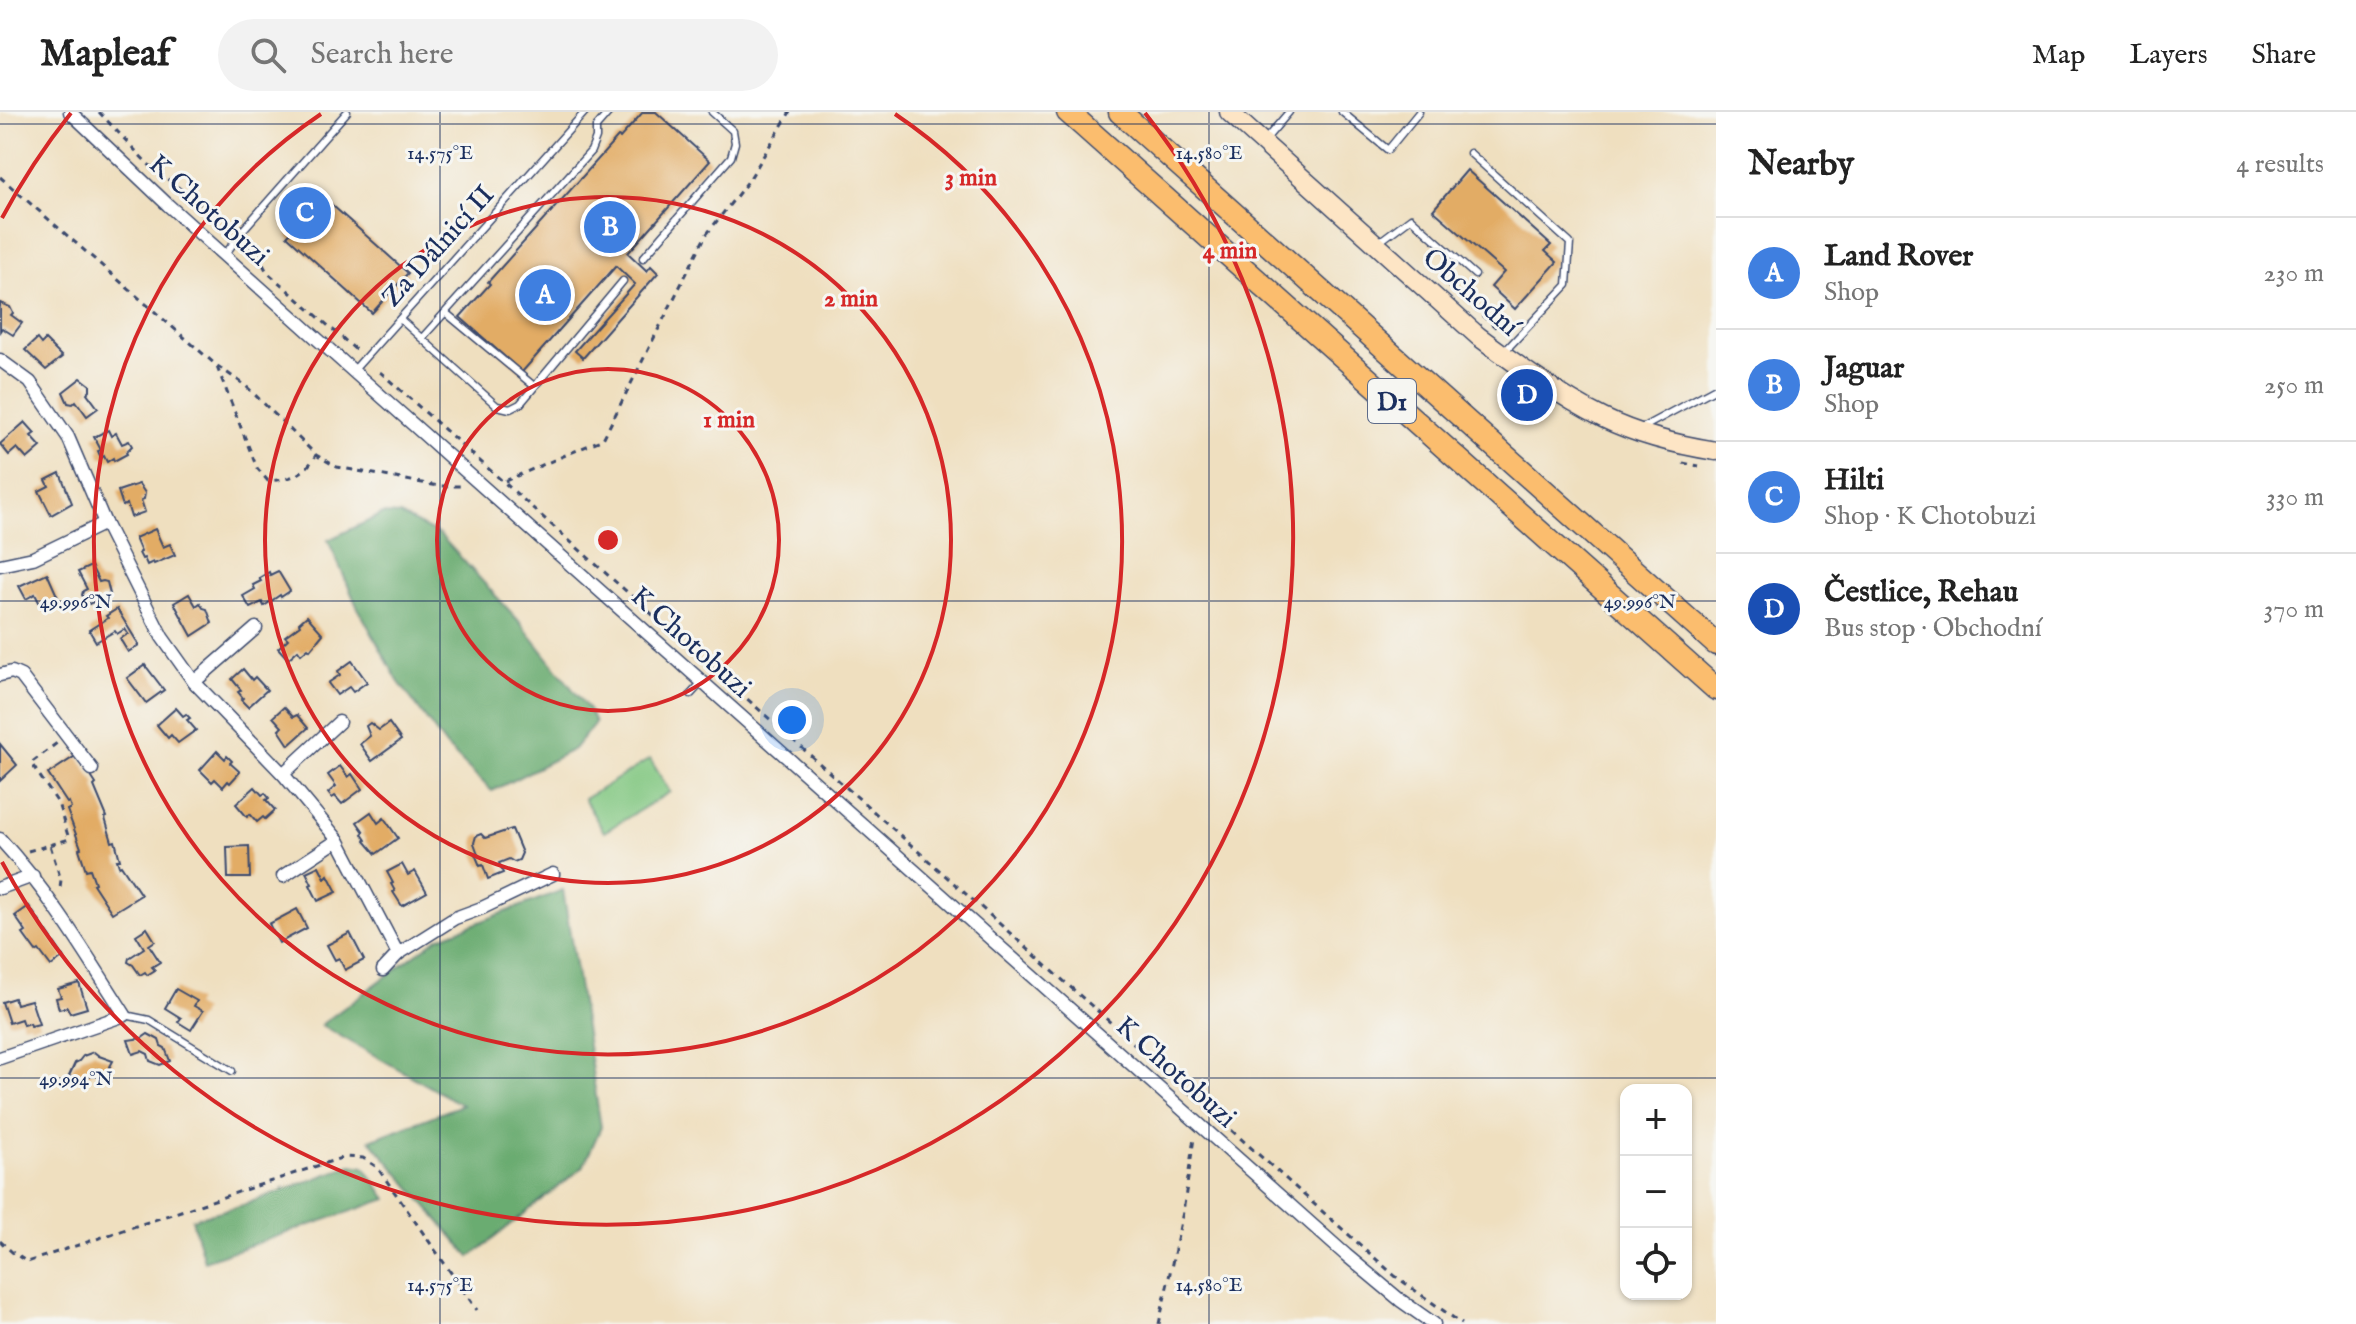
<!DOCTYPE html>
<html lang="en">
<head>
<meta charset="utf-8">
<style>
  :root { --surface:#fff; --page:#f2f2f2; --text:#222; --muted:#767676; --line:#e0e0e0; --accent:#d93025 }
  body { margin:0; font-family:"IM FELL English",serif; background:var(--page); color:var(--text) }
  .controls { position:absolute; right:24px; bottom:24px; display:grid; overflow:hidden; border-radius:16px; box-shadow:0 2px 6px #0004 }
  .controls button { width:72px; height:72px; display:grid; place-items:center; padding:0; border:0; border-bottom:2px solid var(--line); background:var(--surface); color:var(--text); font:40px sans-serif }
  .you { position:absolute; left:792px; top:608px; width:28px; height:28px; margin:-20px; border:6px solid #fff; border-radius:50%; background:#1a73e8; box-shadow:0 0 0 12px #1a73e833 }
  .badge { display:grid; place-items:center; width:52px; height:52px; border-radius:50%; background:var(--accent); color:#fff; font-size:26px; font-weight:700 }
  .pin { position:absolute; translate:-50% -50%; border:4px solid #fff; box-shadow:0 2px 8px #0006 }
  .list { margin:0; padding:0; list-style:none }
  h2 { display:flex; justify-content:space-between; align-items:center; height:104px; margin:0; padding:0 32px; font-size:34px }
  h2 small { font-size:26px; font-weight:400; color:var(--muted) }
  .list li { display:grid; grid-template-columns:52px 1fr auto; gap:24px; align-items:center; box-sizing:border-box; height:112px; padding:0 32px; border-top:2px solid var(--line) }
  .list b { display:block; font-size:30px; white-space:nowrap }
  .list p { margin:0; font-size:26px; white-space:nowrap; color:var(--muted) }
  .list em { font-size:26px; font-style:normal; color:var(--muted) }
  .icon { flex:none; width:44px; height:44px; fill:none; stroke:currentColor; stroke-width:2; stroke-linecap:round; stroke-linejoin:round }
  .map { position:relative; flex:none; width:1716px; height:1212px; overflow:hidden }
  header { display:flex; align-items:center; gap:48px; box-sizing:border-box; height:112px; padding:0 40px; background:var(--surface); border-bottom:2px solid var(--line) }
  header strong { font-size:38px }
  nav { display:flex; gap:44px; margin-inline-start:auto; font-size:28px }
  .search { width:560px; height:72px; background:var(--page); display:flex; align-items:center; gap:20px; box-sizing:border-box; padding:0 28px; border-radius:44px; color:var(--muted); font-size:30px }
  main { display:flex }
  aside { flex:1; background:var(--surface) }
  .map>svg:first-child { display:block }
  .green { fill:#84c883; stroke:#507c70; stroke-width:2 }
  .forest { fill:#6bac71; stroke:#436e68; stroke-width:2 }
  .building { fill:#e2ac65 }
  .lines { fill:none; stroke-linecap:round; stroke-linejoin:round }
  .lane-casing { stroke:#3b496d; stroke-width:9 }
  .street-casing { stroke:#3b496d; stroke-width:15 }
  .secondary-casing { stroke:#3b496d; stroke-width:21 }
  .highway-casing { stroke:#3b496d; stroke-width:25 }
  .path { stroke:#3b496d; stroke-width:3; stroke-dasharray:6 6; stroke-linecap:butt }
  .lane { stroke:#fff; stroke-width:6 }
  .street { stroke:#fff; stroke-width:12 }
  .secondary { stroke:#fde5c5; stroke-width:18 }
  .highway { stroke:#fbbd6e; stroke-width:22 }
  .ticks { fill:none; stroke:#1b2f5e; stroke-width:2; stroke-opacity:0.45 }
  .ring { fill:none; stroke:#d62828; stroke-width:4 }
  .labels { text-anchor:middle; stroke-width:6; stroke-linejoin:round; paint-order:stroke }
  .shield { fill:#f6f6f2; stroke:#5d6b8a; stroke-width:2 }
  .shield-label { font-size:26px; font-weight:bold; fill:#1b2f5e }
  .street-label { font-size:28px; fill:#1b2f5e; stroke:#f6f6f2 }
  .ticks-label { font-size:20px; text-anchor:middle; fill:#1b2f5e; stroke:#f6f6f2; stroke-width:6; stroke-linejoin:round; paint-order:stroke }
  .centre { fill:#d62828; stroke:#f6f6f2; stroke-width:4 }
  .ring-label { font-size:24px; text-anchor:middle; font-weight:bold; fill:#d62828; stroke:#f6f6f2; stroke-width:6; stroke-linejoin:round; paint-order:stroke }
</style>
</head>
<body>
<header>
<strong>Mapleaf</strong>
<div class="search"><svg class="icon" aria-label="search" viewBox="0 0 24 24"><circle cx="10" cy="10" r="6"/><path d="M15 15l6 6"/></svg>Search here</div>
<nav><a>Map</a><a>Layers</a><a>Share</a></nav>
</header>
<main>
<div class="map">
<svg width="1716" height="1212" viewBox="0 0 1716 1212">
  <rect width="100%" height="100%" fill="#f6f6f2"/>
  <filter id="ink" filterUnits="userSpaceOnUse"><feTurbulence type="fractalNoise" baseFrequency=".0125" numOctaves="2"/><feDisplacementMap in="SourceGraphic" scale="16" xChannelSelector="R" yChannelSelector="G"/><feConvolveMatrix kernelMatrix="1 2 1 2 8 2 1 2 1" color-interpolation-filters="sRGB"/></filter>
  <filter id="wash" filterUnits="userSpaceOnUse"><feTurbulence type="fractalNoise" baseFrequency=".006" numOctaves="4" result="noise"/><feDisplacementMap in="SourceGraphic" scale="32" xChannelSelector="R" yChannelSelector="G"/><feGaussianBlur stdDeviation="1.8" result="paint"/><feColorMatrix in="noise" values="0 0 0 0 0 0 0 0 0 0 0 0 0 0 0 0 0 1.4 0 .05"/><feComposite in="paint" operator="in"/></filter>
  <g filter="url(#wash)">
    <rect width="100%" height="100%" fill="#efdfbf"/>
    <polygon class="green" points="650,647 670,680 604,720 584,687"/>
    <g class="forest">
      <polygon points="383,402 400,403 440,423 518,508 589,598 595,611 574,637 492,679 447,635 398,569 357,494 328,428"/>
      <polygon points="563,778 601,1015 583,1055 470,1145 370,1028 462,993 321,913 438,826"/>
      <polygon points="352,1053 364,1055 387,1087 204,1149 192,1107 243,1093"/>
    </g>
    <g id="blocks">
      <g class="building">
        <polygon points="643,0 656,0 710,49 628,141 647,159 651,154 658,161 583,246 575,239 635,172 616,154 522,260 460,205 490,172 488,170 618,25 620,26"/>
        <polygon points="1467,58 1551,133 1545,139 1557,150 1515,197 1491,175 1504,160 1433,98"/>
        <polygon points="323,85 408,161 372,201 287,124"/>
        <polygon points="0,191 10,195 13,201 11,203 22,211 13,223 2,216 0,219"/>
        <polygon points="37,227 41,232 45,228 62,245 46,258 25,238"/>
        <polygon points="81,266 90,273 90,278 87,281 98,296 87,304 76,289 73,292 68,291 63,280"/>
        <polygon points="25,310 35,321 31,324 41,335 27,347 17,336 9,343 0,332"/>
        <polygon points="108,318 111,324 116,321 122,332 129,329 132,334 126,340 127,342 114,349 113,346 107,350 104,344 101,346 98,339 101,338 94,325"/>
        <polygon points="60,361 72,391 51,403 39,379 49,374 46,368"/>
        <polygon points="139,372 145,381 144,387 141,388 145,400 131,405 127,392 123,394 118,379"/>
        <polygon points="155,417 163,435 170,432 175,443 154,452 153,450 147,453 144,446 142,447 139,441 141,440 135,426"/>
        <polygon points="91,454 99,470 103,469 107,470 110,482 89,492 82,483 83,479 87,477 78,460"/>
        <polygon points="278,459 290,479 281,485 280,483 264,494 262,490 250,496 243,484 255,477 253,473 261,469 259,466 269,460 270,463"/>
        <polygon points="47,461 59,488 50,495 42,496 35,482 26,487 19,474"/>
        <polygon points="189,482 196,494 200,491 203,496 207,497 212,511 192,524 174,491"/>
        <polygon points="117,497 139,533 128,540 120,527 128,522 125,517 117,522 115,519 96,530 89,518 108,506 106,504"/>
        <polygon points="307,504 323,522 310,538 308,536 301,542 298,538 288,547 278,536 288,527 285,524 300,513 299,511"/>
        <polygon points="352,549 367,570 353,580 349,575 337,583 328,571 340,563 338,559"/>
        <polygon points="145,553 164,578 146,591 127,566"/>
        <polygon points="243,557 252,568 255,565 267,578 248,595 241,588 243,586 238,580 241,578 232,567"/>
        <polygon points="284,595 293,605 297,603 308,616 289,633 279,618 282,615 273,605"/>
        <polygon points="176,596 183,604 186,602 190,606 187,608 196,618 178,631 171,623 168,626 157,613"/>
        <polygon points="370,611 379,618 389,611 401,628 372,649 360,632 370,624 366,614"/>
        <polygon points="0,632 17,653 0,669"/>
        <polygon points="217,639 225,647 227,644 232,649 230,651 240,660 230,671 228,669 223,675 215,667 212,670 200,658"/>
        <polygon points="77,643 96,672 94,674 107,705 105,706 112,730 115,729 120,748 117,748 119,754 121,753 141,783 112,801 93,772 95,771 90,757 86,758 79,737 81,736 67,698 71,696 69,690 67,691 48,662"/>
        <polygon points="340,654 348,665 352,662 362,677 342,692 335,684 332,686 328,681 336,674 328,663"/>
        <polygon points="255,675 262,683 265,681 269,686 266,688 275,698 265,707 263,705 257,710 250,702 247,705 236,692"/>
        <polygon points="371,700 378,711 384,706 398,726 376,742 365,729 366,728 362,722 364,720 357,710"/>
        <polygon points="512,717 522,741 519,748 514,750 509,747 499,751 503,761 488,767 483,753 480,754 475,742 478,742 474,731 476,724 481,722 485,726"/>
        <polygon points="249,734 250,766 228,766 227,735"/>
        <polygon points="402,752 408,763 415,759 427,780 402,794 393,780 395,779 391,772 393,771 387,760"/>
        <polygon points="319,754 325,766 328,763 337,780 318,789 310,773 312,772 306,760"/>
        <polygon points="29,794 64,845 51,854 39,838 36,840 23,822 26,820 15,804"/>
        <polygon points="297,797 307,816 279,831 269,812"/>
        <polygon points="147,816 155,829 149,833 160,850 152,855 155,858 147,863 145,860 140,863 133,853 128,850 129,846 144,836 136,823"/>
        <polygon points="350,821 364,848 345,858 339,846 335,848 327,833"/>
        <polygon points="79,871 87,896 70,901 67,895 59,897 56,886 61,885 58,877"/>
        <polygon points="176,877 197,889 194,894 203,899 191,918 178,910 181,906 165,896"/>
        <polygon points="14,886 16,892 31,888 39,912 31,914 30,911 23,913 21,907 9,911 2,890"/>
        <polygon points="148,922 159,928 161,934 165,936 170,949 160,953 150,949 148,942 142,939 133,942 128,928 142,926"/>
        <polygon points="94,940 99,944 113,949 106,962 97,957 91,960 88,966 78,969 69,964 75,951 79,949 83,944"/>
      </g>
    </g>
  </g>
  <g filter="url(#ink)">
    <use href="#blocks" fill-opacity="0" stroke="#3b496d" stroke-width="2"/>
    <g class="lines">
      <defs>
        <g id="lane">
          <polyline points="1342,0 1388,38 1419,0"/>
          <polyline points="1265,28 1289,0"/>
          <polyline points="1470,41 1570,131 1567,173 1505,239"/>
          <polyline points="1379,130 1411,106 1475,163"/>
          <polyline points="225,143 242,119 347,0"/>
          <polyline points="643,146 731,45 735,31 733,19 712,0"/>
          <polyline points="446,201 534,274"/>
          <polyline points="400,207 497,294 510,297 520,292 623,169"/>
          <polyline points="422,226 591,39 596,26 596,15 609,0"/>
          <polyline points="353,259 585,0"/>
          <polyline points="1640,317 1716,276"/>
          <polyline points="691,582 702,570"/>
          <polyline points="125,903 149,908 232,959"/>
        </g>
        <g id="street">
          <polyline points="70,0 168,93 353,259 1346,1143 1400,1188 1434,1212"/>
          <polyline points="0,248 30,270 68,325 105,411 162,525 194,570 283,662 338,728 398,842"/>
          <polyline points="0,453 33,446 105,411"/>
          <polyline points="0,563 12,560 21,564 92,657"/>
          <polyline points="194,570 256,516"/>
          <polyline points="283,662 339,610"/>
          <path d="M0,727C49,780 86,842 125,903L0,946"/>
          <polyline points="283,764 338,728"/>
          <polyline points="0,776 33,764"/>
          <polyline points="383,858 398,842 455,806 482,796 553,762"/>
        </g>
        <path id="secondary" d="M1229,0L1478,224C1517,253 1559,284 1603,306C1638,323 1678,333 1716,339"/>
        <g id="highway">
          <polyline points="1068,0 1716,577"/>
          <polyline points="1120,0 1716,532"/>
        </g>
      </defs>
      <use href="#lane" class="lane-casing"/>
      <use href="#street" class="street-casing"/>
      <use href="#secondary" class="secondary-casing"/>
      <use href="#highway" class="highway-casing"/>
      <g class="path">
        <polyline points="99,0 148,52 231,116"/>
        <polyline points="0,65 216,253 245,273 316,343 337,355 438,374 462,374"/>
        <polyline points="249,133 257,141 267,160 356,238"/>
        <polyline points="1446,172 1500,219"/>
        <path d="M217,255L257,356L268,369C292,367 304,363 316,343"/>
        <polyline points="380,260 1395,1164 1462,1212"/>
        <polyline points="1527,283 1535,286"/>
        <polyline points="1683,351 1699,354"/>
        <polyline points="505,369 603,327 706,123 749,68 790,0"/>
        <polyline points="50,733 69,727 58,691 31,651 57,631"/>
        <polyline points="28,739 50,733 61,768 60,775 56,778"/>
        <polyline points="0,1129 12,1140 27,1150 344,1045 363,1046 377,1055 477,1198"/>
        <polyline points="1159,1212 1183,1100 1194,1026"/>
      </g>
      <use href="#lane" class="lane"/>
      <use href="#street" class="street"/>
      <use href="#secondary" class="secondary"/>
      <use href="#highway" class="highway"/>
    </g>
  </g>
  <path class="ticks" d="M440,0V1212M1209,0V1212M0,12H1716M0,489H1716M0,966H1716"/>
  <g class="ring">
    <circle cx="608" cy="428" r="171"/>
    <circle cx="608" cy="428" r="343"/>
    <path d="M895 2A514 514 0 1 1 321 2"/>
    <path d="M2 106A686 686 0 0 1 71 1M1145 1A686 686 0 1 1 2 750"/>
  </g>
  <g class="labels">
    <rect class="shield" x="1368" y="267" width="48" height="44" rx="6"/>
    <g class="shield-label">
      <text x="1392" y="298">D1</text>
    </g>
    <g class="street-label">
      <text transform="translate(210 97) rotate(42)" y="10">K Chotobuzi</text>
      <text transform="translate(437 133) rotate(-48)" y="10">Za Dálnicí II</text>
      <text transform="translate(1472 179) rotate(41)" y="10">Obchodní</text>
      <text transform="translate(692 529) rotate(42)" y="10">K Chotobuzi</text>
      <text transform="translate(1177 959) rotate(42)" y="10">K Chotobuzi</text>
    </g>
  </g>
  <g class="ticks-label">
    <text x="440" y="47">14.575°E</text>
    <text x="1209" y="47">14.580°E</text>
    <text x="76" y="496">49.996°N</text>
    <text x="1640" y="496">49.996°N</text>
    <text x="76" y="973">49.994°N</text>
    <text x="440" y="1179">14.575°E</text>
    <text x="1209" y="1179">14.580°E</text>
  </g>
  <circle cx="608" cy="428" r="12" class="centre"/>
  <g class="ring-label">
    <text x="971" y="73">3 min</text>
    <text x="1230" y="146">4 min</text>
    <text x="851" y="194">2 min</text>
    <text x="729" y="315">1 min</text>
  </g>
</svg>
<div class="controls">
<button>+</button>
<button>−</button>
<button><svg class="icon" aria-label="locate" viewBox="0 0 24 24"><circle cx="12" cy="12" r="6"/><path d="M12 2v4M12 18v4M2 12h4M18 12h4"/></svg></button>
</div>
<div class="you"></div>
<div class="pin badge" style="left:545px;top:183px;background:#3f7fe0">A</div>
<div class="pin badge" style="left:610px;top:115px;background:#3f7fe0">B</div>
<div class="pin badge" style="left:305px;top:101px;background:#3f7fe0">C</div>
<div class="pin badge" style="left:1527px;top:283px;background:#1a4fb4">D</div>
</div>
<aside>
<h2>Nearby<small>4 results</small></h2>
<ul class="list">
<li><span class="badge" style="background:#3f7fe0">A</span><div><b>Land Rover</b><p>Shop</p></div><em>230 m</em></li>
<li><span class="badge" style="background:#3f7fe0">B</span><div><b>Jaguar</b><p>Shop</p></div><em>250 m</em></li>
<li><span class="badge" style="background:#3f7fe0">C</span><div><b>Hilti</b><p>Shop · K Chotobuzi</p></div><em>330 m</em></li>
<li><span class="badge" style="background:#1a4fb4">D</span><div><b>Čestlice, Rehau</b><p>Bus stop · Obchodní</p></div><em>370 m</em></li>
</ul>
</aside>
</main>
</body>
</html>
